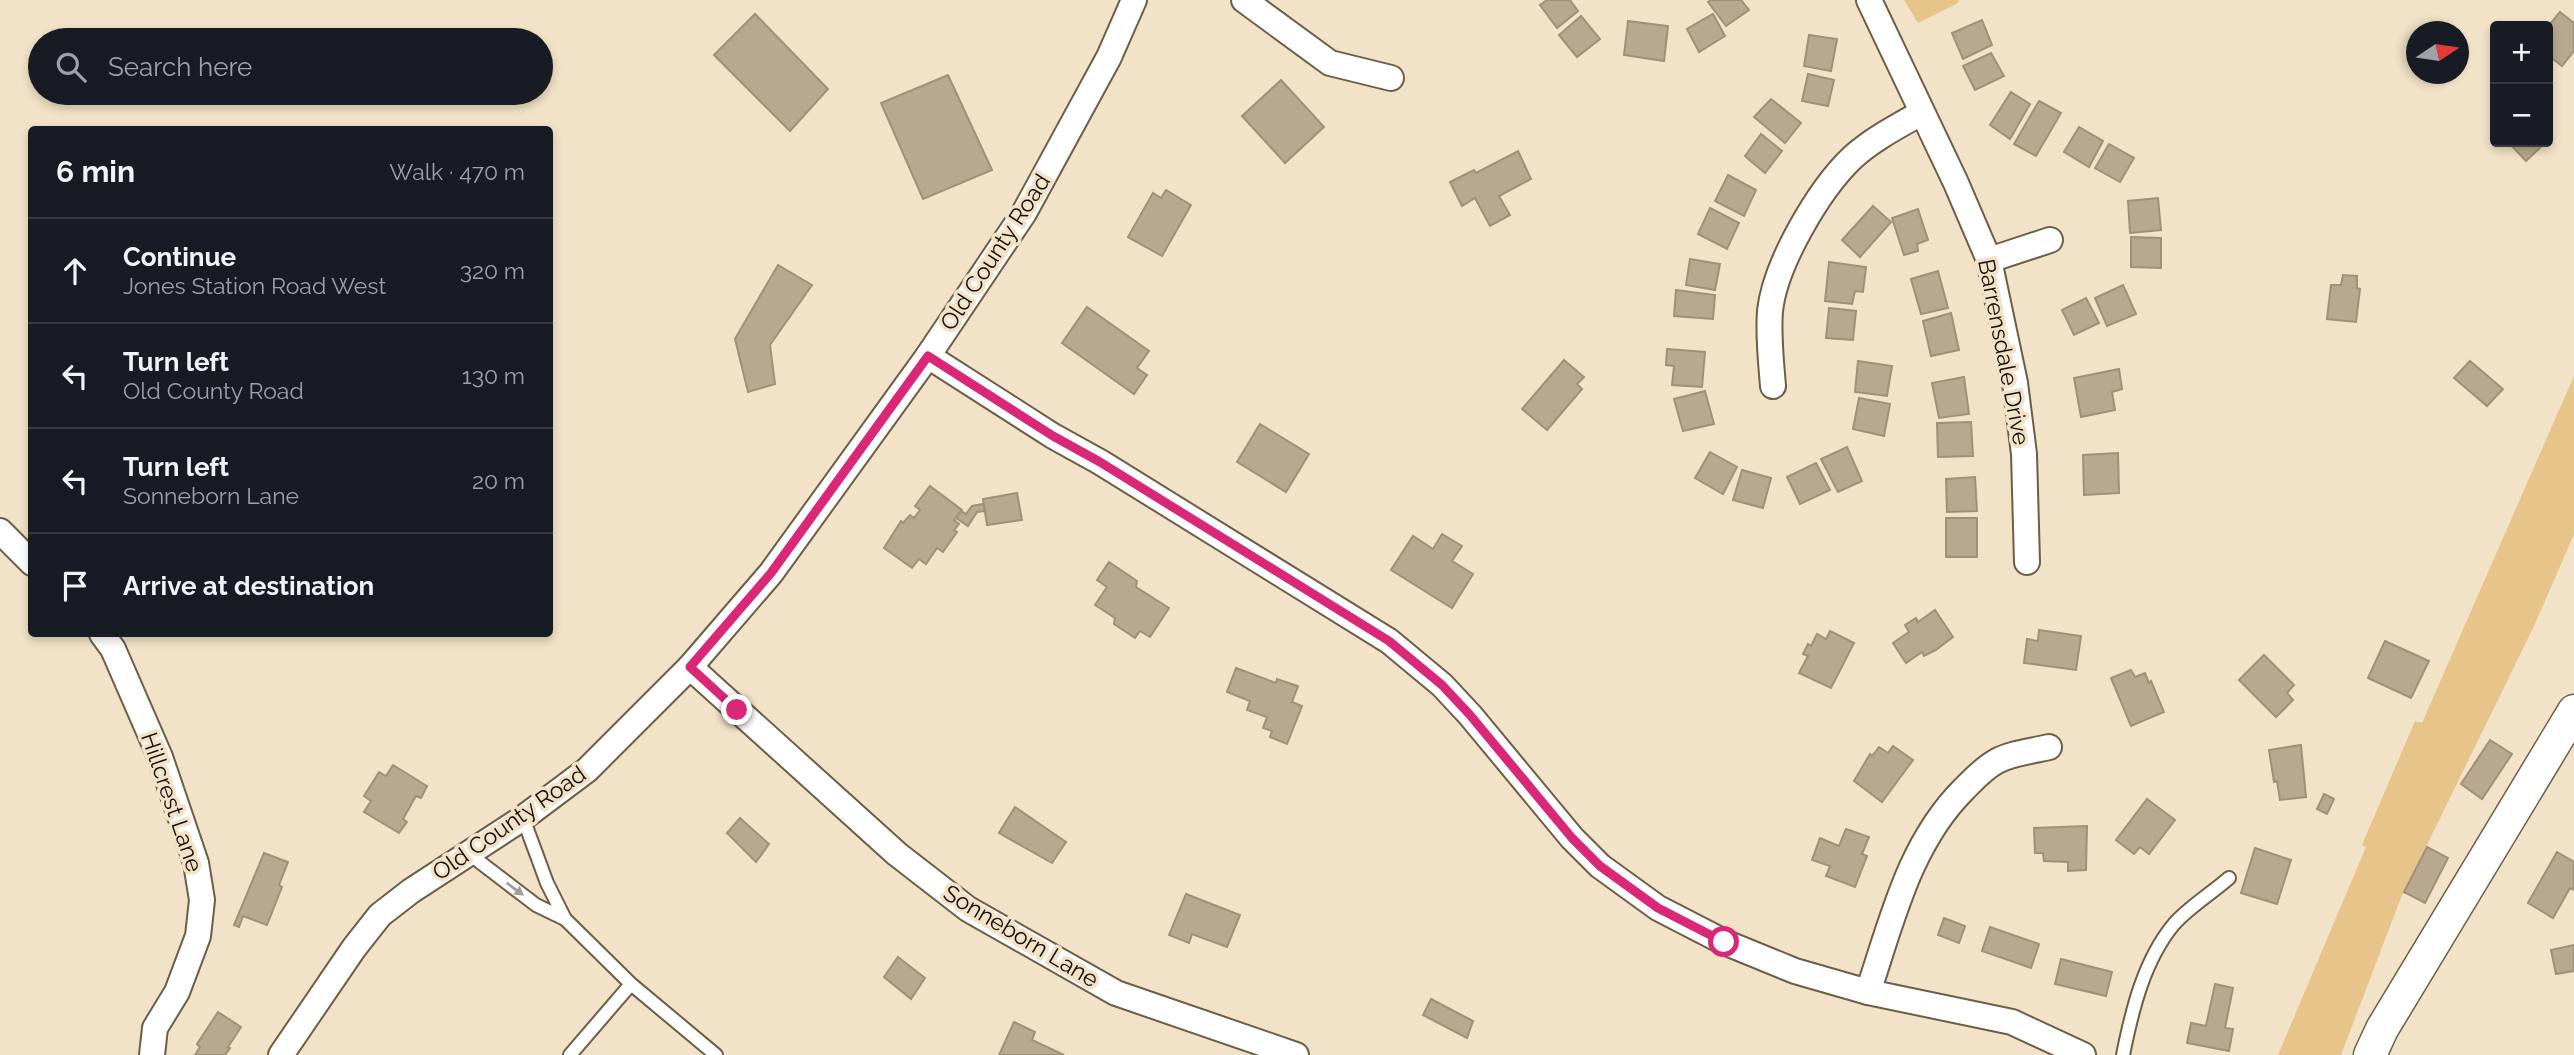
<!DOCTYPE html>
<html lang="en">
<head>
<meta charset="utf-8">
<style>
  :root { --surface:#171b24; --page:#20242c; --text:#f1f3f6; --muted:#9ea1a6; --line:#363941 }
  body { margin:0; font-family:Raleway,sans-serif; background:var(--page); color:var(--text) }
  .controls { position:absolute; right:21px; top:21px; display:grid; overflow:hidden; border-radius:7px; box-shadow:0 4px 10px #0003 }
  .controls button { width:63px; height:63px; display:grid; place-items:center; padding:0; border:0; border-bottom:2px solid var(--line); background:var(--surface); color:var(--text); font:35px sans-serif }
  .compass { position:absolute; left:2406px; top:21px; width:63px; height:63px; border-radius:50%; background:var(--surface); box-shadow:0 4px 10px #0003; rotate:77deg }
  .stop { position:absolute; width:21px; height:21px; margin:-16px; border:5px solid #db2777; border-radius:50%; background:#fff }
  .stop.end { background:#db2777; border-color:#fff; box-shadow:0 2px 7px #0008 }
  .list { margin:0; padding:0; list-style:none }
  h2 { display:flex; justify-content:space-between; align-items:center; height:91px; margin:0; padding:0 28px; font-size:30px }
  h2 small { font-size:23px; font-weight:400; color:var(--muted) }
  .list li { display:grid; grid-template-columns:46px 1fr auto; gap:21px; align-items:center; box-sizing:border-box; height:105px; padding:0 28px; border-top:2px solid var(--line) }
  .list b { display:block; font-size:26px; white-space:nowrap }
  .list p { margin:0; font-size:23px; white-space:nowrap; color:var(--muted) }
  .list em { font-size:23px; font-style:normal; color:var(--muted) }
  .icon { flex:none; width:38px; height:38px; fill:none; stroke:currentColor; stroke-width:2; stroke-linecap:round; stroke-linejoin:round }
  .map { position:relative; flex:none; width:2574px; height:1055px; overflow:hidden }
  .search { position:absolute; background:var(--surface); box-shadow:0 4px 10px #0003; left:28px; top:28px; width:525px; height:77px; display:flex; align-items:center; gap:18px; box-sizing:border-box; padding:0 24px; border-radius:38px; color:var(--muted); font-size:26px }
  .panel { position:absolute; background:var(--surface); box-shadow:0 4px 10px #0003; left:28px; top:126px; width:525px; height:511px; border-radius:7px }
  .map>svg:first-child { display:block }
  .green { fill:#e6c48a }
  .building { fill:#b8a88f; stroke:#9f9077; stroke-width:2 }
  .lines { fill:none; stroke-linecap:round; stroke-linejoin:round }
  .service-casing { stroke:#6c5e47; stroke-width:16 }
  .minor-casing { stroke:#6c5e47; stroke-width:28 }
  .tertiary-casing { stroke:#6c5e47; stroke-width:35 }
  .service { stroke:#fff; stroke-width:12 }
  .minor { stroke:#fff; stroke-width:24 }
  .tertiary { stroke:#fff; stroke-width:32 }
  .oneway { fill:#a19f9b }
  .route { stroke:#db2777; stroke-width:9 }
  .labels { text-anchor:middle; stroke-width:7; stroke-linejoin:round; paint-order:stroke }
  .street-label { font-size:23px; fill:#130e05; stroke:#f2e2c7 }
</style>
</head>
<body>
<div class="map">
<svg width="2574" height="1055" viewBox="0 0 2574 1055">
  <rect width="100%" height="100%" fill="#f2e2c7"/>
  <g class="green">
    <polygon points="1904,0 1959,0 1958,3 1918,23"/>
    <polygon points="2574,376 2574,534 2535,624 2400,900 2341,1055 2278,1055 2366,847 2362,845 2415,721 2422,723"/>
  </g>
  <g class="building">
    <polygon points="1547,0 1570,0 1578,11 1557,28 1540,5"/>
    <polygon points="1711,0 1741,0 1749,10 1726,26 1708,2"/>
    <polygon points="2560,12 2574,23 2574,51 2562,66 2548,55 2548,26"/>
    <polygon points="755,14 828,89 790,131 714,55"/>
    <polygon points="1713,14 1725,36 1699,52 1687,29"/>
    <polygon points="1581,16 1600,39 1577,57 1559,35"/>
    <polygon points="1982,20 1992,45 1963,59 1952,33"/>
    <polygon points="1628,21 1668,26 1664,61 1624,55"/>
    <polygon points="1809,35 1837,39 1831,71 1804,66"/>
    <polygon points="1991,53 2004,76 1975,90 1963,66"/>
    <polygon points="1808,74 1834,80 1828,106 1802,101"/>
    <polygon points="948,75 992,170 923,199 881,103"/>
    <polygon points="1281,80 1324,127 1285,163 1242,116"/>
    <polygon points="2011,92 2030,104 2010,139 1990,125"/>
    <polygon points="1771,99 1801,123 1785,143 1754,117"/>
    <polygon points="2039,101 2061,113 2036,156 2014,144"/>
    <polygon points="2079,127 2103,141 2089,167 2064,152"/>
    <polygon points="1761,134 1782,151 1765,173 1745,156"/>
    <polygon points="2508,142 2546,142 2526,161"/>
    <polygon points="2109,144 2134,158 2120,182 2095,168"/>
    <polygon points="1518,151 1531,179 1499,196 1510,215 1490,226 1475,198 1462,206 1450,182 1474,170 1476,173"/>
    <polygon points="1728,175 1756,190 1744,216 1715,201"/>
    <polygon points="1166,190 1191,205 1162,256 1128,237 1153,193 1161,198"/>
    <polygon points="2158,198 2161,230 2130,233 2128,201"/>
    <polygon points="1873,206 1891,222 1860,257 1842,240"/>
    <polygon points="1710,208 1739,223 1727,249 1698,234"/>
    <polygon points="1918,209 1928,240 1917,244 1918,251 1904,255 1892,218"/>
    <polygon points="2131,237 2161,238 2161,268 2131,267"/>
    <polygon points="1690,259 1720,264 1715,290 1686,285"/>
    <polygon points="1829,262 1866,267 1863,292 1855,291 1852,304 1825,301"/>
    <polygon points="778,265 812,285 770,345 775,384 748,392 735,339"/>
    <polygon points="1938,271 1948,308 1921,314 1911,279"/>
    <polygon points="2343,275 2357,276 2357,288 2360,289 2356,322 2327,319 2331,285 2341,285"/>
    <polygon points="2123,285 2136,314 2107,326 2095,298"/>
    <polygon points="1676,290 1715,295 1713,319 1674,316"/>
    <polygon points="2086,298 2099,323 2074,335 2062,310"/>
    <polygon points="1087,307 1149,351 1137,368 1147,375 1134,394 1062,343"/>
    <polygon points="1829,308 1856,311 1853,340 1826,338"/>
    <polygon points="1951,313 1959,350 1931,356 1923,321"/>
    <polygon points="1667,349 1705,352 1702,387 1672,385 1674,366 1666,365"/>
    <polygon points="1564,360 1584,377 1577,384 1582,389 1547,430 1522,409"/>
    <polygon points="1858,361 1892,366 1887,396 1855,392"/>
    <polygon points="2470,361 2503,389 2487,406 2454,378"/>
    <polygon points="2119,369 2122,389 2112,392 2115,410 2081,417 2074,378"/>
    <polygon points="1964,377 1969,414 1939,418 1932,383"/>
    <polygon points="1705,391 1714,424 1683,431 1674,399"/>
    <polygon points="1859,398 1890,404 1884,436 1853,429"/>
    <polygon points="1971,422 1973,456 1938,457 1937,423"/>
    <polygon points="1260,424 1309,454 1286,492 1237,462"/>
    <polygon points="1847,447 1862,481 1838,492 1821,459"/>
    <polygon points="1710,452 1737,467 1723,494 1695,478"/>
    <polygon points="2118,453 2119,493 2084,495 2083,455"/>
    <polygon points="1816,463 1830,490 1800,504 1787,477"/>
    <polygon points="1742,470 1771,478 1763,508 1733,500"/>
    <polygon points="1975,477 1977,511 1947,512 1946,479"/>
    <polygon points="930,486 962,510 954,520 959,524 954,530 957,532 943,552 937,548 926,564 919,559 912,568 884,548 901,521 903,523 910,515 914,518 920,510 915,506"/>
    <polygon points="1017,493 1022,520 987,525 983,499"/>
    <polygon points="983,504 985,511 977,512 968,526 956,518 961,511 966,514 972,506"/>
    <rect x="1946" y="518" width="31" height="39"/>
    <polygon points="1442,534 1462,546 1452,561 1473,574 1452,608 1391,570 1413,536 1433,549"/>
    <polygon points="1109,562 1137,581 1136,587 1169,608 1150,637 1140,631 1135,638 1114,624 1115,618 1095,605 1107,587 1097,580"/>
    <polygon points="1935,610 1953,637 1936,650 1924,656 1922,652 1906,663 1893,643 1909,632 1905,625 1916,618 1918,622"/>
    <polygon points="2039,630 2081,636 2076,670 2024,663 2027,639 2038,641"/>
    <polygon points="1830,631 1854,643 1831,688 1799,673 1808,656 1803,654 1808,644 1811,646 1817,634 1826,639"/>
    <polygon points="2385,641 2429,661 2411,698 2368,678"/>
    <polygon points="2264,655 2294,685 2287,693 2293,700 2276,717 2239,680"/>
    <polygon points="1236,668 1276,683 1277,679 1298,686 1292,702 1302,706 1287,744 1270,737 1272,731 1263,728 1267,717 1247,710 1250,701 1227,692"/>
    <polygon points="2131,670 2135,677 2145,673 2149,683 2151,681 2164,712 2131,726 2111,678"/>
    <polygon points="2490,740 2512,754 2482,799 2461,784"/>
    <polygon points="2301,745 2306,797 2280,800 2277,781 2274,782 2269,750"/>
    <polygon points="1893,746 1913,760 1882,802 1854,781 1870,754 1872,756 1879,747 1888,753"/>
    <polygon points="393,765 427,786 421,798 416,796 403,819 407,822 399,833 364,812 371,801 364,796 379,772 386,776"/>
    <polygon points="2324,794 2334,799 2327,814 2317,809"/>
    <polygon points="2147,799 2175,820 2149,854 2140,847 2134,854 2116,840"/>
    <polygon points="1015,807 1066,842 1052,863 999,833"/>
    <polygon points="740,818 769,844 756,862 727,833"/>
    <polygon points="2087,826 2086,870 2068,871 2068,862 2044,861 2043,853 2035,853 2034,828"/>
    <polygon points="1846,829 1869,837 1862,854 1867,856 1855,887 1826,876 1830,866 1812,860 1820,838 1839,846"/>
    <polygon points="2427,847 2448,858 2425,903 2404,892"/>
    <polygon points="2255,848 2291,860 2277,904 2241,893"/>
    <polygon points="2557,852 2574,862 2574,890 2570,888 2553,918 2528,903"/>
    <polygon points="264,853 288,862 279,885 282,887 267,925 243,916 239,927 234,925"/>
    <polygon points="1186,894 1240,915 1227,947 1192,934 1189,943 1169,935"/>
    <polygon points="1944,918 1965,926 1959,943 1938,935"/>
    <polygon points="1990,927 2039,944 2031,968 1982,951"/>
    <polygon points="2574,945 2574,971 2556,974 2551,950"/>
    <polygon points="898,957 925,978 911,999 884,977"/>
    <polygon points="2061,959 2112,972 2106,996 2055,984"/>
    <polygon points="2215,984 2233,988 2225,1028 2233,1029 2229,1051 2187,1043 2191,1023 2206,1026"/>
    <polygon points="1431,999 1473,1021 1467,1038 1423,1015"/>
    <polygon points="218,1012 241,1027 228,1047 230,1048 225,1055 195,1055 200,1047 197,1044"/>
    <polygon points="1014,1022 1035,1032 1032,1040 1064,1055 999,1055"/>
  </g>
  <g class="lines">
    <defs>
      <g id="service">
        <polyline points="523,818 547,883 565,919 631,984 716,1055"/>
        <polyline points="468,853 536,905 565,919"/>
        <polyline points="570,1055 631,984"/>
        <path d="M2123,1055C2132,1010 2144,960 2174,924C2189,907 2212,893 2229,878"/>
      </g>
      <g id="minor">
        <polyline points="1244,0 1330,63 1391,78"/>
        <polyline points="1869,0 1956,183 1989,260 2015,383 2024,454 2027,562"/>
        <polyline points="1989,260 2050,240"/>
        <polyline points="928,356 1053,436 1100,462 1389,641 1442,685 1470,715 1572,838 1600,866 1658,908 1724,942 1795,971 1868,992 2012,1022 2083,1055"/>
        <path d="M1773,386C1771,361 1768,336 1770,311C1775,264 1819,189 1853,157C1873,139 1898,126 1921,113"/>
        <polyline points="0,531 32,563"/>
        <polyline points="102,634 113,649 160,757 196,863 202,900 198,936 177,992 155,1028 152,1055"/>
        <polyline points="690,667 897,854 968,909 1116,993 1296,1055"/>
        <path d="M1868,992C1892,921 1909,844 1964,789C1974,779 1984,768 1997,761C2011,753 2033,751 2049,747"/>
        <polyline points="281,1055 354,948 380,915 411,891 523,818 587,770 690,667 771,573 928,356 1024,213 1109,57 1134,0"/>
      </g>
      <polyline id="tertiary" points="2370,1055 2382,1029 2574,711"/>
    </defs>
    <use href="#service" class="service-casing"/>
    <use href="#minor" class="minor-casing"/>
    <use href="#tertiary" class="tertiary-casing"/>
    <use href="#service" class="service"/>
    <use href="#minor" class="minor"/>
    <use href="#tertiary" class="tertiary"/>
  </g>
  <defs><path id="oneway-solid" d="M-6-.8H1V-3.2L6.5 0L1 3.2V.8H-6Z" transform="scale(1.75)"/></defs>
  <use class="oneway" href="#oneway-solid" transform="translate(515 889) rotate(37)"/>
  <g class="lines">
    <polyline class="route" points="737,710 690,667 771,573 928,356 1053,436 1100,462 1389,641 1442,685 1470,715 1572,838 1600,866 1658,908 1724,942"/>
  </g>
  <g class="labels">
    <g class="street-label">
      <text transform="translate(995 252) rotate(-57)" y="8">Old County Road</text>
      <text transform="translate(2004 352) rotate(79)" y="8">Barrensdale Drive</text>
      <text transform="translate(172 802) rotate(71)" y="8">Hillcrest Lane</text>
      <text transform="translate(509 823) rotate(-35)" y="8">Old County Road</text>
      <text transform="translate(1021 936) rotate(31)" y="8">Sonneborn Lane</text>
    </g>
  </g>
</svg>
<div class="controls">
<button>+</button>
<button>−</button>
</div>
<svg class="compass" viewBox="-18 -18 36 36"><path d="M0-13l5 13h-10z" fill="#e53935"/><path d="M0 13l5-13h-10z" fill="#9ea1a6"/></svg>
<div class="stop" style="left:1724px;top:942px"></div>
<div class="stop end" style="left:737px;top:710px"></div>
<div class="search"><svg class="icon" aria-label="search" viewBox="0 0 24 24"><circle cx="10" cy="10" r="6"/><path d="M15 15l6 6"/></svg>Search here</div>
<section class="panel">
<h2>6 min<small>Walk · 470 m</small></h2>
<ul class="list">
<li><svg class="icon" aria-label="ahead" viewBox="0 0 24 24"><path d="M12 20V5M6 11l6-6 6 6"/></svg><div><b>Continue</b><p>Jones Station Road West</p></div><em>320 m</em></li>
<li><svg class="icon" aria-label="left" viewBox="0 0 24 24"><path d="M17 20v-9H6M10 6l-5 5 5 5"/></svg><div><b>Turn left</b><p>Old County Road</p></div><em>130 m</em></li>
<li><svg class="icon" aria-label="left" viewBox="0 0 24 24"><path d="M17 20v-9H6M10 6l-5 5 5 5"/></svg><div><b>Turn left</b><p>Sonneborn Lane</p></div><em>20 m</em></li>
<li><svg class="icon" aria-label="arrive" viewBox="0 0 24 24"><path d="M6 21V4h12l-3 4 3 4H6"/></svg><div><b>Arrive at destination</b></div></li>
</ul>
</section>
</div>
</body>
</html>
